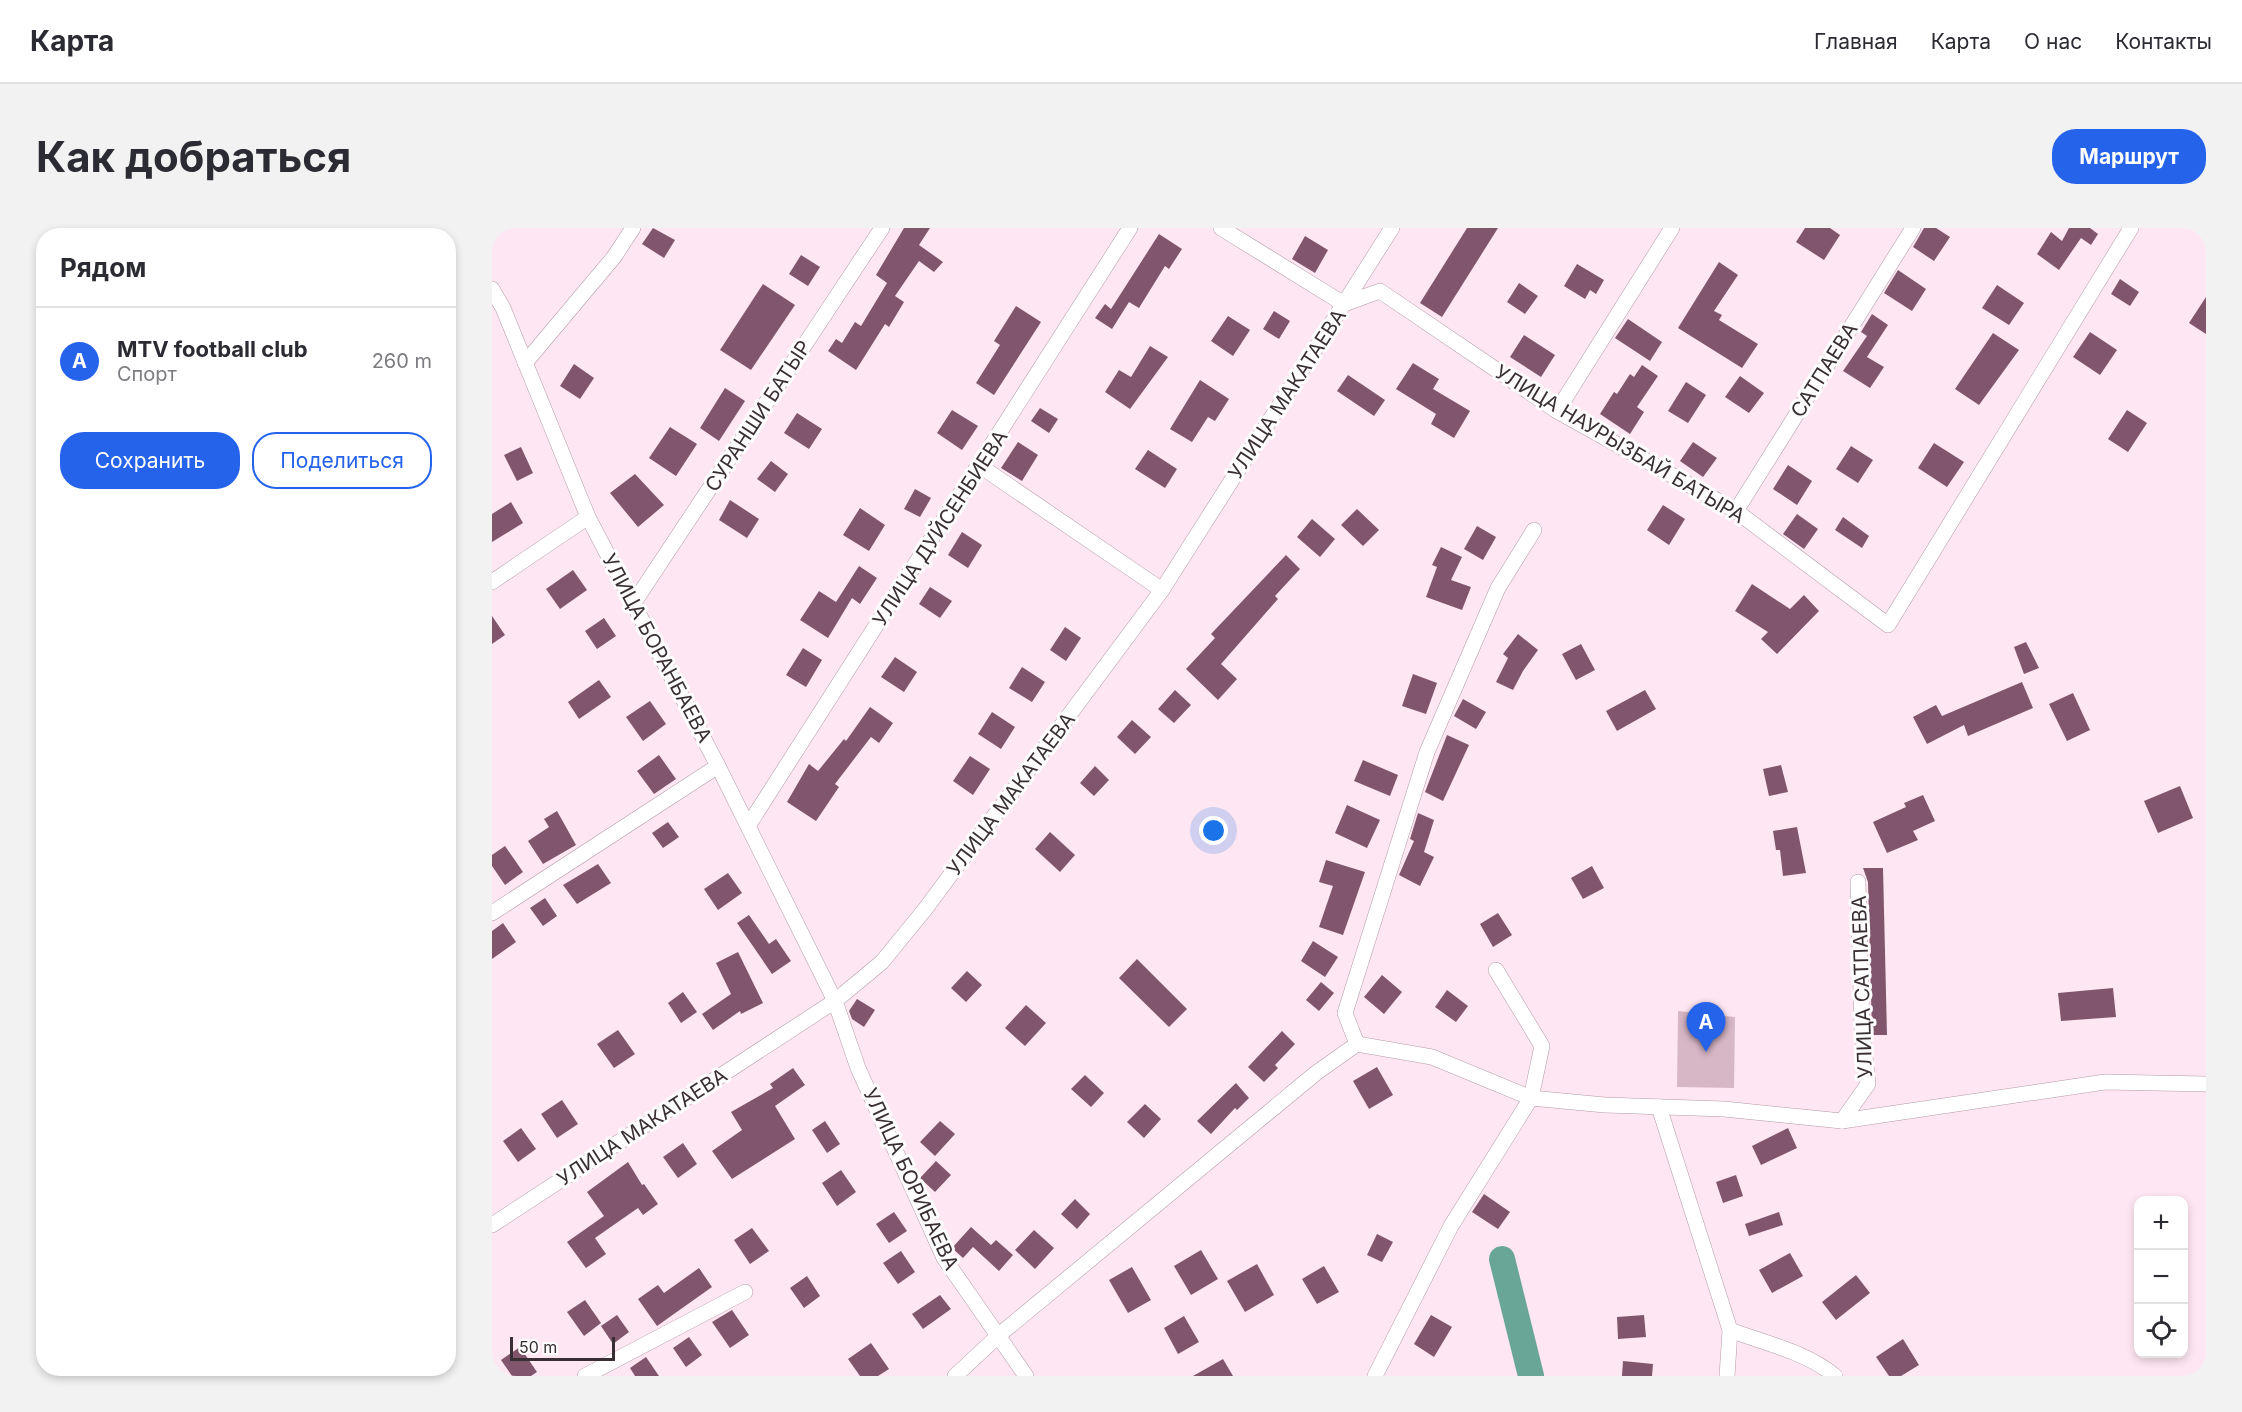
<!DOCTYPE html>
<html lang="ru">
<head>
<meta charset="utf-8">
<style>
  :root { --surface:#fff; --page:#f2f2f3; --text:#2b2b33; --muted:#7c7c81; --line:#e1e1e2; --accent:#2563eb }
  body { margin:0; font-family:Inter,sans-serif; background:var(--page); color:var(--text) }
  .controls { position:absolute; right:18px; bottom:18px; display:grid; overflow:hidden; border-radius:12px; box-shadow:0 3px 9px #0003 }
  .controls button { width:54px; height:54px; display:grid; place-items:center; padding:0; border:0; border-bottom:2px solid var(--line); background:var(--surface); color:var(--text); font:30px sans-serif }
  .scale { position:absolute; left:18px; bottom:15px; width:105px; box-sizing:border-box; padding-left:6px; border:3px solid #392e33; border-top:0; font-size:16px; line-height:21px; white-space:nowrap; color:#392e33; -webkit-text-stroke:4px #fcfcfc; paint-order:stroke }
  .you { position:absolute; left:722px; top:603px; width:21px; height:21px; margin:-15px; border:4px solid #fff; border-radius:50%; background:#1a73e8; box-shadow:0 0 0 9px #1a73e833 }
  .badge { display:grid; place-items:center; width:39px; height:39px; border-radius:50%; background:var(--accent); color:#fff; font-size:20px; font-weight:700 }
  .pin { position:absolute; translate:-50% -50px; filter:drop-shadow(0 2px 3px #0008) }
  .pin::after { content:''; position:absolute; top:32px; width:21px; height:18px; background:inherit; clip-path:polygon(0 0,100% 0,50% 100%) }
  .list { margin:0; padding:0; list-style:none }
  h2 { display:flex; justify-content:space-between; align-items:center; height:78px; margin:0; padding:0 24px; font-size:26px }
  h2 small { font-size:20px; font-weight:400; color:var(--muted) }
  .list li { display:grid; grid-template-columns:39px 1fr auto; gap:18px; align-items:center; box-sizing:border-box; height:108px; padding:0 24px; border-top:2px solid var(--line) }
  .list b { display:block; font-size:22px; white-space:nowrap }
  .list p { margin:0; font-size:20px; white-space:nowrap; color:var(--muted) }
  .list em { font-size:20px; font-style:normal; color:var(--muted) }
  .actions { display:flex; gap:12px; padding:18px 24px }
  .actions a { flex:1; padding:14px 0; border:2px solid var(--accent); border-radius:24px; text-align:center; font-size:21px; color:var(--accent) }
  .actions .main { background:var(--accent); color:#fff }
  .icon { flex:none; width:33px; height:33px; fill:none; stroke:currentColor; stroke-width:2; stroke-linecap:round; stroke-linejoin:round }
  .map { position:relative; flex:none; width:1714px; height:1148px; overflow:hidden; border-radius:24px }
  header { display:flex; align-items:center; gap:36px; box-sizing:border-box; height:84px; padding:0 30px; background:var(--surface); border-bottom:2px solid var(--line) }
  header strong { font-size:28px }
  nav { display:flex; gap:33px; margin-inline-start:auto; font-size:21px }
  .intro { display:flex; align-items:center; justify-content:space-between; box-sizing:border-box; height:144px; padding:0 36px }
  h1 { margin:0; font-size:42px }
  .button { padding:15px 27px; border-radius:24px; background:var(--accent); color:#fff; font-size:21px; font-weight:700 }
  main { display:flex; gap:36px; padding:0 36px }
  aside { flex:1; background:var(--surface); border-radius:24px; box-shadow:0 3px 9px #0003 }
  .map>svg:first-child { display:block }
  .green { fill:#d7b6c6 }
  .lines { fill:none; stroke-linecap:round; stroke-linejoin:round }
  .river { stroke:#6aa698; stroke-width:26 }
  .building { fill:#81566c }
  .street-casing { stroke:#b399a6; stroke-width:16 }
  .street { stroke:#fff; stroke-width:15 }
  .labels { text-anchor:middle; stroke-width:6; stroke-linejoin:round; paint-order:stroke }
  .street-label { font-size:20px; fill:#392e33; stroke:#fcfcfc }
</style>
</head>
<body>
<header>
<strong>Карта</strong>
<nav><a>Главная</a><a>Карта</a><a>О нас</a><a>Контакты</a></nav>
</header>
<div class="intro"><h1>Как добраться</h1><a class="button">Маршрут</a></div>
<main>
<aside>
<h2>Рядом<small></small></h2>
<ul class="list">
<li><span class="badge">A</span><div><b>MTV football club</b><p>Спорт</p></div><em>260 m</em></li>
</ul>
<div class="actions"><a class="main">Сохранить</a><a>Поделиться</a></div>
</aside>
<div class="map">
<svg width="1714" height="1148" viewBox="0 0 1714 1148">
  <rect width="100%" height="100%" fill="#fee7f2"/>
  <polygon class="green" points="1186,783 1243,789 1242,860 1185,859"/>
  <g class="lines">
    <polyline class="river" points="1010,1031 1039,1148"/>
  </g>
  <g class="building">
    <polygon points="161,0 183,12 172,30 150,16"/>
    <polygon points="412,0 438,0 427,17 451,34 442,44 427,33 403,68 412,74 397,99 393,96 364,142 336,123 344,111 350,115 363,94 369,98 395,55 384,47"/>
    <polygon points="975,0 1006,0 950,89 928,75"/>
    <polygon points="1313,0 1338,0 1348,7 1332,32 1304,14"/>
    <polygon points="1432,0 1444,0 1458,9 1442,33 1421,19"/>
    <polygon points="1577,0 1598,0 1606,6 1599,17 1589,10 1567,42 1545,26 1559,4 1570,13"/>
    <polygon points="667,6 690,21 677,41 673,38 647,80 637,74 620,101 603,90 613,76 619,81"/>
    <polygon points="813,8 836,22 823,45 800,31"/>
    <polygon points="309,27 328,39 316,58 297,46"/>
    <polygon points="1227,34 1246,47 1222,83 1230,87 1227,92 1266,116 1250,140 1186,100"/>
    <polygon points="1085,36 1112,52 1104,66 1098,62 1093,71 1072,58"/>
    <polygon points="1406,42 1434,61 1420,83 1392,65"/>
    <polygon points="1628,51 1647,64 1638,78 1619,66"/>
    <polygon points="1027,55 1046,68 1033,86 1015,74"/>
    <polygon points="271,56 303,77 259,142 228,122"/>
    <polygon points="1505,57 1532,75 1517,97 1490,80"/>
    <polygon points="1714,69 1714,106 1697,95"/>
    <polygon points="524,78 549,94 502,167 484,155 508,117 502,113"/>
    <polygon points="782,83 798,93 787,111 771,101"/>
    <polygon points="1380,86 1396,97 1375,129 1392,139 1378,160 1351,143 1375,108 1369,104"/>
    <polygon points="736,88 758,102 741,128 719,113"/>
    <polygon points="1136,91 1170,114 1158,133 1123,110"/>
    <polygon points="1598,104 1625,122 1608,147 1581,129"/>
    <polygon points="1501,105 1527,122 1487,177 1463,161"/>
    <polygon points="1032,107 1063,127 1049,149 1018,129"/>
    <polygon points="658,118 676,129 638,181 613,164 627,142 639,149"/>
    <polygon points="921,135 947,151 941,161 978,183 962,210 939,196 944,186 904,161"/>
    <polygon points="82,136 102,150 88,171 68,158"/>
    <polygon points="1150,137 1166,148 1145,179 1152,184 1138,206 1108,186 1122,164 1125,166 1138,146 1142,149"/>
    <polygon points="856,147 893,172 882,188 845,163"/>
    <polygon points="1248,148 1272,165 1257,185 1233,169"/>
    <polygon points="708,152 737,171 723,193 716,189 700,214 678,201"/>
    <polygon points="1194,154 1214,167 1196,195 1176,183"/>
    <polygon points="233,160 253,173 227,213 208,200"/>
    <polygon points="548,180 566,191 557,205 539,193"/>
    <polygon points="460,182 486,198 470,222 445,205"/>
    <polygon points="1635,182 1655,195 1636,224 1616,211"/>
    <polygon points="305,185 330,201 317,221 292,205"/>
    <polygon points="178,199 205,216 184,248 157,230"/>
    <polygon points="526,214 546,227 530,253 509,240"/>
    <polygon points="1201,214 1225,230 1211,249 1188,233"/>
    <polygon points="1442,215 1472,234 1455,259 1426,240"/>
    <polygon points="1359,218 1381,232 1366,255 1344,241"/>
    <polygon points="29,219 41,245 25,253 12,227"/>
    <polygon points="656,222 685,241 673,260 643,241"/>
    <polygon points="279,233 296,246 283,264 265,251"/>
    <polygon points="1296,237 1320,253 1305,277 1281,261"/>
    <polygon points="143,246 172,277 146,299 118,265"/>
    <polygon points="423,261 439,270 428,289 412,281"/>
    <polygon points="238,272 267,291 255,310 227,292"/>
    <polygon points="19,274 31,295 0,314 0,286"/>
    <polygon points="1171,277 1193,291 1177,317 1155,302"/>
    <polygon points="368,280 393,297 377,323 351,307"/>
    <polygon points="865,281 887,302 871,318 849,297"/>
    <polygon points="1305,286 1326,301 1312,321 1291,306"/>
    <polygon points="1351,289 1377,308 1370,320 1343,302"/>
    <polygon points="820,291 843,311 828,329 805,309"/>
    <polygon points="985,298 1004,309 991,332 972,321"/>
    <polygon points="470,304 490,317 476,340 456,327"/>
    <polygon points="949,319 970,329 959,352 979,359 970,382 934,369 945,339 940,337"/>
    <polygon points="794,327 808,341 783,368 786,371 729,436 745,451 726,472 694,441 723,410 719,406"/>
    <polygon points="367,338 385,350 368,376 360,370 336,410 308,392 327,363 344,374"/>
    <polygon points="81,342 95,362 68,381 54,361"/>
    <polygon points="1260,356 1298,381 1312,367 1327,383 1285,426 1269,411 1276,404 1243,383"/>
    <polygon points="438,359 460,373 448,390 427,376"/>
    <polygon points="0,388 13,407 0,416"/>
    <polygon points="112,390 124,408 105,421 93,403"/>
    <polygon points="573,399 589,410 574,433 558,422"/>
    <polygon points="1026,406 1046,422 1031,443 1021,462 1004,454 1016,430 1011,426"/>
    <polygon points="1534,414 1547,440 1532,446 1522,419"/>
    <polygon points="1089,416 1103,442 1084,452 1070,426"/>
    <polygon points="311,420 330,432 314,459 294,447"/>
    <polygon points="403,429 425,444 412,464 389,449"/>
    <polygon points="530,439 553,454 540,474 517,460"/>
    <polygon points="921,446 945,455 934,486 910,478"/>
    <polygon points="107,452 119,469 87,491 76,474"/>
    <polygon points="1530,454 1541,480 1476,508 1472,497 1435,516 1421,489 1444,477 1450,488"/>
    <polygon points="683,462 699,477 682,495 666,481"/>
    <polygon points="1153,462 1164,481 1125,503 1114,483"/>
    <polygon points="1581,465 1598,502 1575,513 1557,476"/>
    <polygon points="971,471 994,484 984,501 962,488"/>
    <polygon points="158,473 174,496 151,513 134,489"/>
    <polygon points="378,479 401,495 387,515 379,509 343,556 347,559 324,593 295,574 317,536 326,543 352,511 354,513"/>
    <polygon points="500,484 523,499 509,521 486,506"/>
    <polygon points="640,492 659,509 643,526 625,509"/>
    <polygon points="955,507 977,517 951,573 933,564"/>
    <polygon points="167,527 184,551 162,566 145,543"/>
    <polygon points="478,528 498,541 481,567 461,553"/>
    <polygon points="871,532 906,547 898,568 862,553"/>
    <polygon points="1289,537 1296,564 1277,568 1271,541"/>
    <polygon points="603,538 617,552 602,568 588,555"/>
    <polygon points="1688,558 1701,590 1666,605 1652,573"/>
    <polygon points="1431,567 1443,593 1421,603 1426,612 1395,625 1381,594 1414,579 1412,575"/>
    <polygon points="855,577 888,592 875,620 843,605"/>
    <polygon points="65,583 84,617 51,636 36,613 57,599 52,591"/>
    <polygon points="926,585 942,592 932,624 942,629 928,658 907,647 922,613 918,611"/>
    <polygon points="176,594 187,609 171,620 160,605"/>
    <polygon points="1305,599 1314,645 1291,648 1288,622 1284,622 1281,603"/>
    <polygon points="558,604 583,627 568,644 543,621"/>
    <polygon points="13,618 31,644 13,657 0,638 0,627"/>
    <polygon points="834,632 873,644 851,707 827,699 841,658 827,654"/>
    <polygon points="106,636 119,655 85,676 71,657"/>
    <polygon points="1100,638 1112,660 1091,671 1079,650"/>
    <polygon points="1371,640 1391,640 1395,807 1380,807 1376,654"/>
    <polygon points="236,645 250,665 226,682 212,661"/>
    <polygon points="53,670 65,688 51,698 38,680"/>
    <polygon points="1006,685 1020,707 1001,719 988,696"/>
    <polygon points="257,687 277,716 284,711 299,733 280,746 245,695"/>
    <polygon points="11,695 24,714 0,731 0,703"/>
    <polygon points="821,713 846,729 833,749 809,733"/>
    <polygon points="246,724 271,775 249,786 248,783 221,802 210,786 239,766 224,735"/>
    <polygon points="645,731 695,781 677,799 627,750"/>
    <polygon points="475,743 490,757 474,774 459,760"/>
    <polygon points="890,747 910,764 892,786 872,769"/>
    <polygon points="829,754 842,765 827,783 814,772"/>
    <polygon points="1621,760 1624,789 1569,793 1566,765"/>
    <polygon points="955,762 976,778 964,794 943,779"/>
    <polygon points="191,764 205,784 189,795 176,775"/>
    <polygon points="365,771 383,782 372,799 360,791 357,783"/>
    <polygon points="534,777 554,795 533,818 513,800"/>
    <polygon points="126,802 143,826 122,840 105,816"/>
    <polygon points="790,803 803,816 783,837 786,840 772,854 756,839"/>
    <polygon points="885,839 901,867 877,881 861,853"/>
    <polygon points="301,840 313,857 283,878 303,911 240,951 220,923 250,902 239,884 281,860 278,856"/>
    <polygon points="593,847 612,865 599,879 579,861"/>
    <polygon points="744,855 757,870 745,882 743,880 719,906 705,893"/>
    <polygon points="70,872 86,896 65,910 49,886"/>
    <polygon points="653,876 669,891 652,910 635,894"/>
    <polygon points="333,893 348,916 335,925 320,902"/>
    <polygon points="448,893 463,906 443,928 428,914"/>
    <polygon points="29,900 44,921 26,934 11,913"/>
    <polygon points="1296,900 1305,920 1269,937 1260,918"/>
    <polygon points="191,915 205,936 186,950 171,929"/>
    <polygon points="444,933 459,947 443,964 428,950"/>
    <polygon points="136,934 150,957 152,956 166,976 151,987 146,980 103,1010 114,1026 94,1040 75,1014 112,988 95,964"/>
    <polygon points="349,942 364,964 345,978 330,955"/>
    <polygon points="1244,947 1251,968 1231,975 1224,954"/>
    <polygon points="992,966 1018,984 1006,1001 980,984"/>
    <polygon points="583,971 598,986 585,1001 569,986"/>
    <polygon points="402,984 415,1003 397,1015 384,996"/>
    <polygon points="1287,984 1291,997 1257,1008 1253,996"/>
    <polygon points="479,999 499,1017 504,1012 521,1027 507,1043 481,1019 471,1030 460,1020"/>
    <polygon points="260,1000 277,1023 258,1036 242,1012"/>
    <polygon points="542,1002 562,1020 543,1041 523,1022"/>
    <polygon points="885,1006 901,1014 890,1034 875,1027"/>
    <polygon points="709,1022 726,1051 699,1067 682,1038"/>
    <polygon points="409,1023 423,1044 406,1056 391,1035"/>
    <polygon points="1298,1025 1311,1048 1280,1065 1267,1042"/>
    <polygon points="765,1036 782,1067 753,1084 735,1053"/>
    <polygon points="832,1038 847,1064 825,1076 810,1051"/>
    <polygon points="640,1039 659,1072 636,1085 617,1052"/>
    <polygon points="207,1040 220,1059 165,1098 146,1071 166,1057 172,1065"/>
    <polygon points="1364,1047 1378,1065 1344,1092 1330,1074"/>
    <polygon points="315,1048 328,1068 312,1080 298,1060"/>
    <polygon points="448,1067 459,1081 431,1101 420,1086"/>
    <polygon points="93,1072 109,1095 92,1108 75,1084"/>
    <polygon points="240,1082 257,1107 238,1120 220,1094"/>
    <polygon points="125,1087 137,1104 121,1116 109,1098"/>
    <polygon points="939,1087 960,1099 942,1129 922,1116"/>
    <polygon points="1152,1087 1154,1109 1126,1111 1125,1089"/>
    <polygon points="692,1088 707,1114 686,1126 672,1100"/>
    <polygon points="197,1109 210,1127 194,1139 181,1120"/>
    <polygon points="1411,1111 1427,1137 1409,1148 1397,1148 1384,1129"/>
    <polygon points="379,1115 397,1141 386,1148 368,1148 356,1131"/>
    <polygon points="28,1119 45,1144 39,1148 20,1148 9,1132"/>
    <polygon points="154,1129 167,1148 143,1148 138,1140"/>
    <polygon points="731,1131 741,1148 701,1148"/>
    <polygon points="1131,1133 1161,1136 1160,1148 1130,1148"/>
  </g>
  <g class="lines">
    <defs>
      <g id="street">
        <polyline points="729,0 852,76 888,63 1065,183 1244,283 1396,397 1639,0"/>
        <polyline points="0,61 11,80 96,289 226,538 343,773 366,840 452,1030 534,1148"/>
        <polyline points="33,135 122,29 141,0"/>
        <polyline points="1065,183 1180,0"/>
        <polyline points="488,238 670,362"/>
        <polyline points="1244,283 1421,0"/>
        <polyline points="0,354 96,289"/>
        <polyline points="141,376 390,0"/>
        <polyline points="256,598 638,0"/>
        <polyline points="0,685 226,538"/>
        <polyline points="865,816 853,785 935,524 1006,360 1042,302"/>
        <polyline points="1167,879 1238,1102 1235,1148"/>
        <polyline points="1350,893 1376,856 1370,801 1366,654"/>
        <polyline points="0,997 343,773 390,734 434,680 670,362 900,0"/>
        <path d="M1238,1102C1272,1115 1315,1124 1343,1148"/>
        <polyline points="93,1148 253,1064"/>
        <polyline points="463,1148 507,1107 824,845 865,816 940,829 1039,870 1113,877 1232,881 1350,893 1613,854 1714,856"/>
        <polyline points="883,1148 959,998 1039,870 1050,818 1004,742"/>
      </g>
    </defs>
    <use href="#street" class="street-casing"/>
    <use href="#street" class="street"/>
  </g>
  <g class="labels">
    <g class="street-label">
      <text transform="translate(1332 142) rotate(-58)" y="7">САТПАЕВА</text>
      <text transform="translate(795 166) rotate(-57)" y="7">УЛИЦА МАКАТАЕВА</text>
      <text transform="translate(266 188) rotate(-57)" y="7">СУРАНШИ БАТЫР</text>
      <text transform="translate(1128 216) rotate(31)" y="7">УЛИЦА НАУРЫЗБАЙ БАТЫРА</text>
      <text transform="translate(448 300) rotate(-57)" y="7">УЛИЦА ДУЙСЕНБИЕВА</text>
      <text transform="translate(165 420) rotate(62)" y="7">УЛИЦА БОРАНБАЕВА</text>
      <text transform="translate(519 566) rotate(-53)" y="7">УЛИЦА МАКАТАЕВА</text>
      <text transform="translate(1370 759) rotate(-92)" y="7">УЛИЦА САТПАЕВА</text>
      <text transform="translate(150 899) rotate(-33)" y="7">УЛИЦА МАКАТАЕВА</text>
      <text transform="translate(419 951) rotate(65)" y="7">УЛИЦА БОРИБАЕВА</text>
    </g>
  </g>
</svg>
<div class="controls">
<button>+</button>
<button>−</button>
<button><svg class="icon" aria-label="locate" viewBox="0 0 24 24"><circle cx="12" cy="12" r="6"/><path d="M12 2v4M12 18v4M2 12h4M18 12h4"/></svg></button>
</div>
<div class="scale">50 m</div>
<div class="you"></div>
<div class="pin badge" style="left:1214px;top:824px">A</div>
</div>
</main>
</body>
</html>
